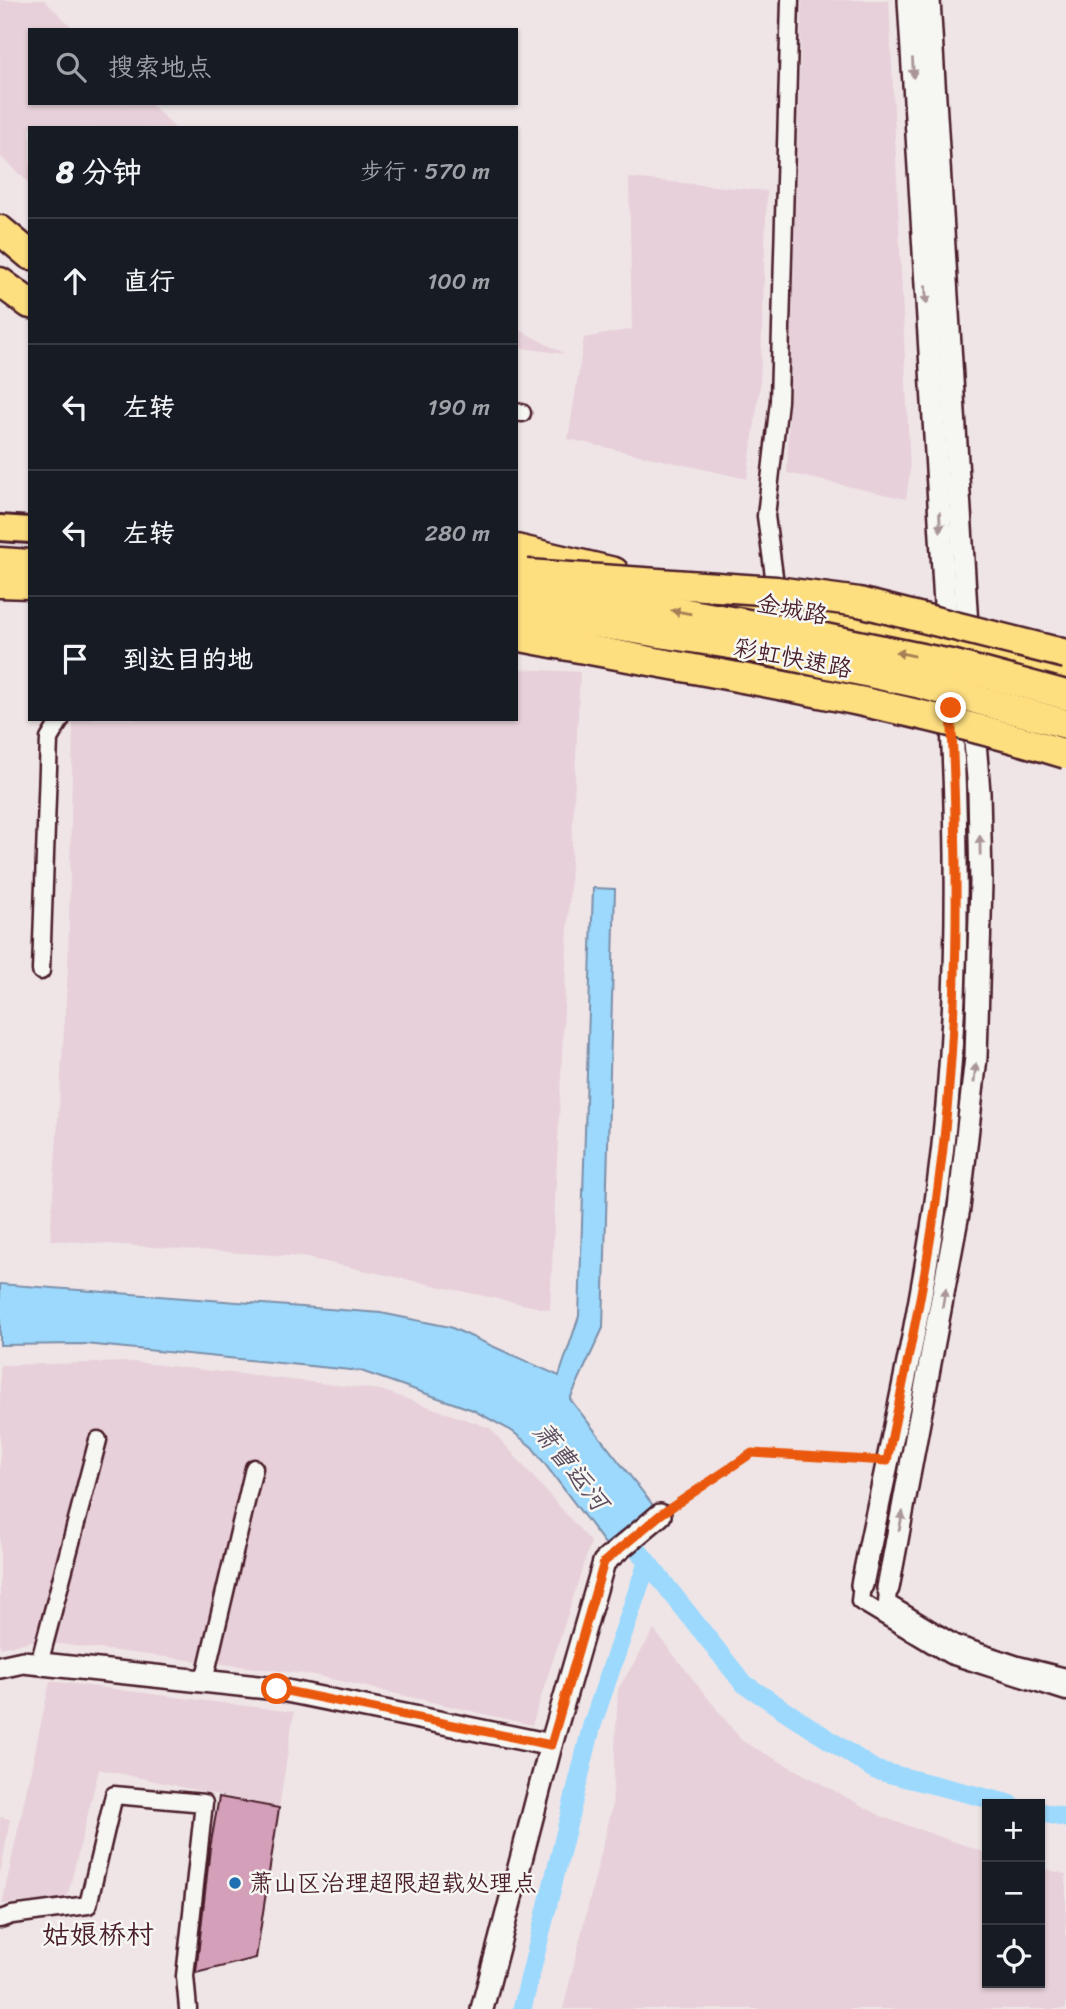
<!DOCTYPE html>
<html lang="zh">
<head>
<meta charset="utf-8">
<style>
  :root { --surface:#171b24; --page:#20242c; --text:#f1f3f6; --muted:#9ea1a6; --line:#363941 }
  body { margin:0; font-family:Sriracha,"LXGW WenKai TC",sans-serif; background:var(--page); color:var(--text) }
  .controls { position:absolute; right:21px; bottom:21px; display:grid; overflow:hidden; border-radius:0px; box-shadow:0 2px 5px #0004 }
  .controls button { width:63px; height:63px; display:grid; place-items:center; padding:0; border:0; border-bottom:2px solid var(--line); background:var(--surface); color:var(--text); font:35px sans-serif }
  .stop { position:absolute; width:21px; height:21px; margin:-16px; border:5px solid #ea580c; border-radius:50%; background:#fff }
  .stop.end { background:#ea580c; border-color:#fff; box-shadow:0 2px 7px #0008 }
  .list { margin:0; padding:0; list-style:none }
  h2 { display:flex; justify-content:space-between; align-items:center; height:91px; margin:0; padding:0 28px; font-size:30px }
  h2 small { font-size:23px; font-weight:400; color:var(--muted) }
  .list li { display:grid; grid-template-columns:46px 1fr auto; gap:21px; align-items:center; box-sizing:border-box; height:126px; padding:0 28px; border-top:2px solid var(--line) }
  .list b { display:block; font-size:26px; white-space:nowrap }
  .list em { font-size:23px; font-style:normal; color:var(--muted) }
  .icon { flex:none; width:38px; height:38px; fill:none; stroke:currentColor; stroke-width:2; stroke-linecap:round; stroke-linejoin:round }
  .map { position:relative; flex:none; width:1066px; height:2009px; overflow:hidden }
  .search { position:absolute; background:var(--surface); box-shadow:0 2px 5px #0004; left:28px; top:28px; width:490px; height:77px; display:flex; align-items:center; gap:18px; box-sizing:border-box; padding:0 24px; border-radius:0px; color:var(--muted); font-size:26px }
  .panel { position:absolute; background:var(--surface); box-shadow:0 2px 5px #0004; left:28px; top:126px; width:490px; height:595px; border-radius:0px }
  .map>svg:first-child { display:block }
  .built { fill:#e7d0d9 }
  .water { fill:#9cd9fd; stroke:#7b8fa9; stroke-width:2 }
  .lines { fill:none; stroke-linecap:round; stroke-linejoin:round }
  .canal { stroke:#9cd9fd; stroke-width:19 }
  .building { fill:#d4a0b9; stroke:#4a1f2b; stroke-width:2 }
  .street-casing { stroke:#4a1f2b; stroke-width:21 }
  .secondary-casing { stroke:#4a1f2b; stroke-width:26 }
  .primary-casing { stroke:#4a1f2b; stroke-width:30 }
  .highway-casing { stroke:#4a1f2b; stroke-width:33 }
  .path { stroke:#4a1f2b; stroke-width:3.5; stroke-dasharray:5 5; stroke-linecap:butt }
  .street { stroke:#f6f6f2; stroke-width:16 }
  .secondary { stroke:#f6f6f2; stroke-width:21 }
  .primary { stroke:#fedf80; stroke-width:24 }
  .highway { stroke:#fedf80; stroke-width:28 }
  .highway-bridge-casing { stroke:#4a1f2b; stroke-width:33; stroke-linecap:butt }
  .highway-bridge { stroke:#fedf80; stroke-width:28 }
  .oneway { fill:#a99598 }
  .oneway2 { fill:#a47f56 }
  .route { stroke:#ea580c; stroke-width:9 }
  .poi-dot { fill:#1f6fb2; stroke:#f6f6f2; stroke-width:2.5 }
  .labels { text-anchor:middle; stroke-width:5; stroke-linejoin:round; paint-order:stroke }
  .street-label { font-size:24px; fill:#4a1f2b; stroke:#f6f6f2 }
  .poi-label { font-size:24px; fill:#4a1f2b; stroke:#f6f6f2; text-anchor:start }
  .water-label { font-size:26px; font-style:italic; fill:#5e4e60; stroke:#f6f6f2 }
  .quarter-label { font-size:28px; fill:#4a1f2b; stroke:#f6f6f2 }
</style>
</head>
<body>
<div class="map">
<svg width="1066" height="2009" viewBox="0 0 1066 2009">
  <rect width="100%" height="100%" fill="#efe5e7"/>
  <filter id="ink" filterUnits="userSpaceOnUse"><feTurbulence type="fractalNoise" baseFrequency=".0143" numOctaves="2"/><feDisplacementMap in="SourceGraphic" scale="14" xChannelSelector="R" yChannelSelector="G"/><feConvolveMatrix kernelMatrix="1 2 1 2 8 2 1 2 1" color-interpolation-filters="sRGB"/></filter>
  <g filter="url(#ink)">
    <g class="built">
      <polygon points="0,0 44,0 75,30 30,30 30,103 150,103 175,128 30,128 30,184 0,156"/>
      <polygon points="802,0 889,0 910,472 906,499 787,473"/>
      <polygon points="629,178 767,191 760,386 747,479 568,439 584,338 632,329"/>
      <polygon points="516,328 565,354 516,347"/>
      <polygon points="516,669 580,672 550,1310 302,1257 50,1240 68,969 73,723 75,719 516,719"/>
      <polygon points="134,1362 381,1390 490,1428 591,1542 532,1725 314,1675 33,1641 0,1648 0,1365"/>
      <polygon points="654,1630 742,1741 883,1817 987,1853 987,1983 1040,1983 1040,1868 1066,1874 1066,2009 563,2009 612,1808 618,1689"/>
      <polygon points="50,1681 294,1712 279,1808 99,1769 67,1898 2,1904"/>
      <polygon points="0,1817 10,1819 0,1876"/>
    </g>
    <polygon class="water" points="593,888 615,889 603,1328 570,1399 656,1509 609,1549 532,1447 512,1431 473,1410 361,1371 85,1344 0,1345 0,1284 381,1313 450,1327 559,1376 579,1316"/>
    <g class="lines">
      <g class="canal">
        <polyline points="621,1529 743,1683 875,1770 1010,1804"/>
        <polyline points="1040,1812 1066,1818"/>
        <polyline points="522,2009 592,1725 647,1563"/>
      </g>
    </g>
    <polygon class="building" points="219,1797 279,1808 256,1958 196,1973 210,1848"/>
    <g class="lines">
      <defs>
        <g id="street">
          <polyline points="516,412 522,413"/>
          <polyline points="776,591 766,516 779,401 790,0"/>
          <polyline points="41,971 49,739 61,719"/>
          <polyline points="862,1585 860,1601 950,1655 1066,1692"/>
          <polyline points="888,1588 887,1603 955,1644 1018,1665 1066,1677"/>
          <polyline points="39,1664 98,1440"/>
          <polyline points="204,1681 254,1468"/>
          <polyline points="0,1919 12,1915 88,1905 114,1795 204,1803 185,1976 188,2009"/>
        </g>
        <g id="secondary">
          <polyline points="909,0 947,637"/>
          <polyline points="929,0 968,642"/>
          <path d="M862,1585C888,1455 919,1325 937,1194C959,1033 960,870 951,708"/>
          <polyline points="888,1588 959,1208 976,1057 981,882 979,792 973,716"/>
          <polyline points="0,1667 23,1662 277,1689 551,1745"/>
          <polyline points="482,2009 551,1745 604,1562 660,1515"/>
        </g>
        <g id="primary">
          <polyline points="0,528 30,530"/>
          <polyline points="632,646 715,654"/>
        </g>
        <g id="highway">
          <polyline points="0,230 30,255"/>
          <polyline points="0,282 30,304"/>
          <polyline points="516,549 614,572"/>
          <polyline points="0,562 30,564"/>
          <polyline points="0,583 30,584"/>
          <polyline points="735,597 947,638 1066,676"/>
          <polyline points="705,650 991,717 1063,739"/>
        </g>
      </defs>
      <use href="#street" class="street-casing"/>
      <use href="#secondary" class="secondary-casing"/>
      <use href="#primary" class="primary-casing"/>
      <use href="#highway" class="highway-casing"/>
      <polyline class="path" points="676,1504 752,1453 870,1460"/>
      <use href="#street" class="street"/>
      <use href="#secondary" class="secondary"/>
      <use href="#primary" class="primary"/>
      <use href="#highway" class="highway"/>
      <defs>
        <g id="highway-bridge">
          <polyline points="527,574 776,591 859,602 1066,654"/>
          <polyline points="516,591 652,607 805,634 955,665 1066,695"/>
          <polyline points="516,615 570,619 749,647 917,683 1066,724"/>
          <path d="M516,636C700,672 886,698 1066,754"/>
        </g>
      </defs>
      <use href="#highway-bridge" class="highway-bridge-casing"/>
      <use href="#highway-bridge" class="highway-bridge"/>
    </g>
    <defs><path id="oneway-solid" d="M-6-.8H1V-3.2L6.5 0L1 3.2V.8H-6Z" transform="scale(1.75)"/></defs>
    <g class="oneway">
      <use href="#oneway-solid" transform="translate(913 68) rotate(87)"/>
      <use href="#oneway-solid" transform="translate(926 295) rotate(87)"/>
      <use href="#oneway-solid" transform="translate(940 522) rotate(87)"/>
      <use href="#oneway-solid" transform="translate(980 845) rotate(-91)"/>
      <use href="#oneway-solid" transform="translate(975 1073) rotate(-84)"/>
      <use href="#oneway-solid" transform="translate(944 1298) rotate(-80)"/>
      <use href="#oneway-solid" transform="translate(901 1521) rotate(-79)"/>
    </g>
    <g class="oneway2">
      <use href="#oneway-solid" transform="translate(681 612) rotate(-170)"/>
      <use href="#oneway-solid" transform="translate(905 654) rotate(-168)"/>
    </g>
  </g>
  <g class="lines" filter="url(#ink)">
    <path class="route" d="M277,1689L551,1745L604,1562L660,1515L752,1453L887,1461C905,1372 925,1284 937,1195C960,1034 959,870 951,708"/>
  </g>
  <circle class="poi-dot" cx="235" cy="1883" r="7"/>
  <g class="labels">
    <g class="street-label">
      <text transform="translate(792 609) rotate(11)" y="8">金城路</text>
      <text transform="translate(793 658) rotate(11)" y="8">彩虹快速路</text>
    </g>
    <g class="poi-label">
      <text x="249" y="1891">萧山区治理超限超载处理点</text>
    </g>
    <g class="water-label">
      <text transform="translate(571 1466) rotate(52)" y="9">萧曹运河</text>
    </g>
    <g class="quarter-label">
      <text x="98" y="1944">姑娘桥村</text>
    </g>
  </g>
</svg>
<div class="controls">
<button>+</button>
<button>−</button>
<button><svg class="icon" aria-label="locate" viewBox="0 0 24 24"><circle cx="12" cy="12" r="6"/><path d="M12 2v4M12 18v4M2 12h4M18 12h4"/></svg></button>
</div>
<div class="stop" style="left:277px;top:1689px"></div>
<div class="stop end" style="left:951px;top:708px"></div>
<div class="search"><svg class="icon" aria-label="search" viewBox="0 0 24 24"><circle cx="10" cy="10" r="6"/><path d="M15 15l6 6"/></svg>搜索地点</div>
<section class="panel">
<h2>8 分钟<small>步行 · 570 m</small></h2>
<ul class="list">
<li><svg class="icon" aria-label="ahead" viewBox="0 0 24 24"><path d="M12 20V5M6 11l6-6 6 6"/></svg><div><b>直行</b></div><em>100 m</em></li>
<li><svg class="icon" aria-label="left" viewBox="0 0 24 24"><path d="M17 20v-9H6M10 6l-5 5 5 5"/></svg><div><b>左转</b></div><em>190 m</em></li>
<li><svg class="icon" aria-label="left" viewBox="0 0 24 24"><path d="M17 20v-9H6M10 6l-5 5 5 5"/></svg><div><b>左转</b></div><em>280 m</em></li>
<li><svg class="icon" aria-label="arrive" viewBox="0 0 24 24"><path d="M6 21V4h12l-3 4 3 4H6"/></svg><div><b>到达目的地</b></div></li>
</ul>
</section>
</div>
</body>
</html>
